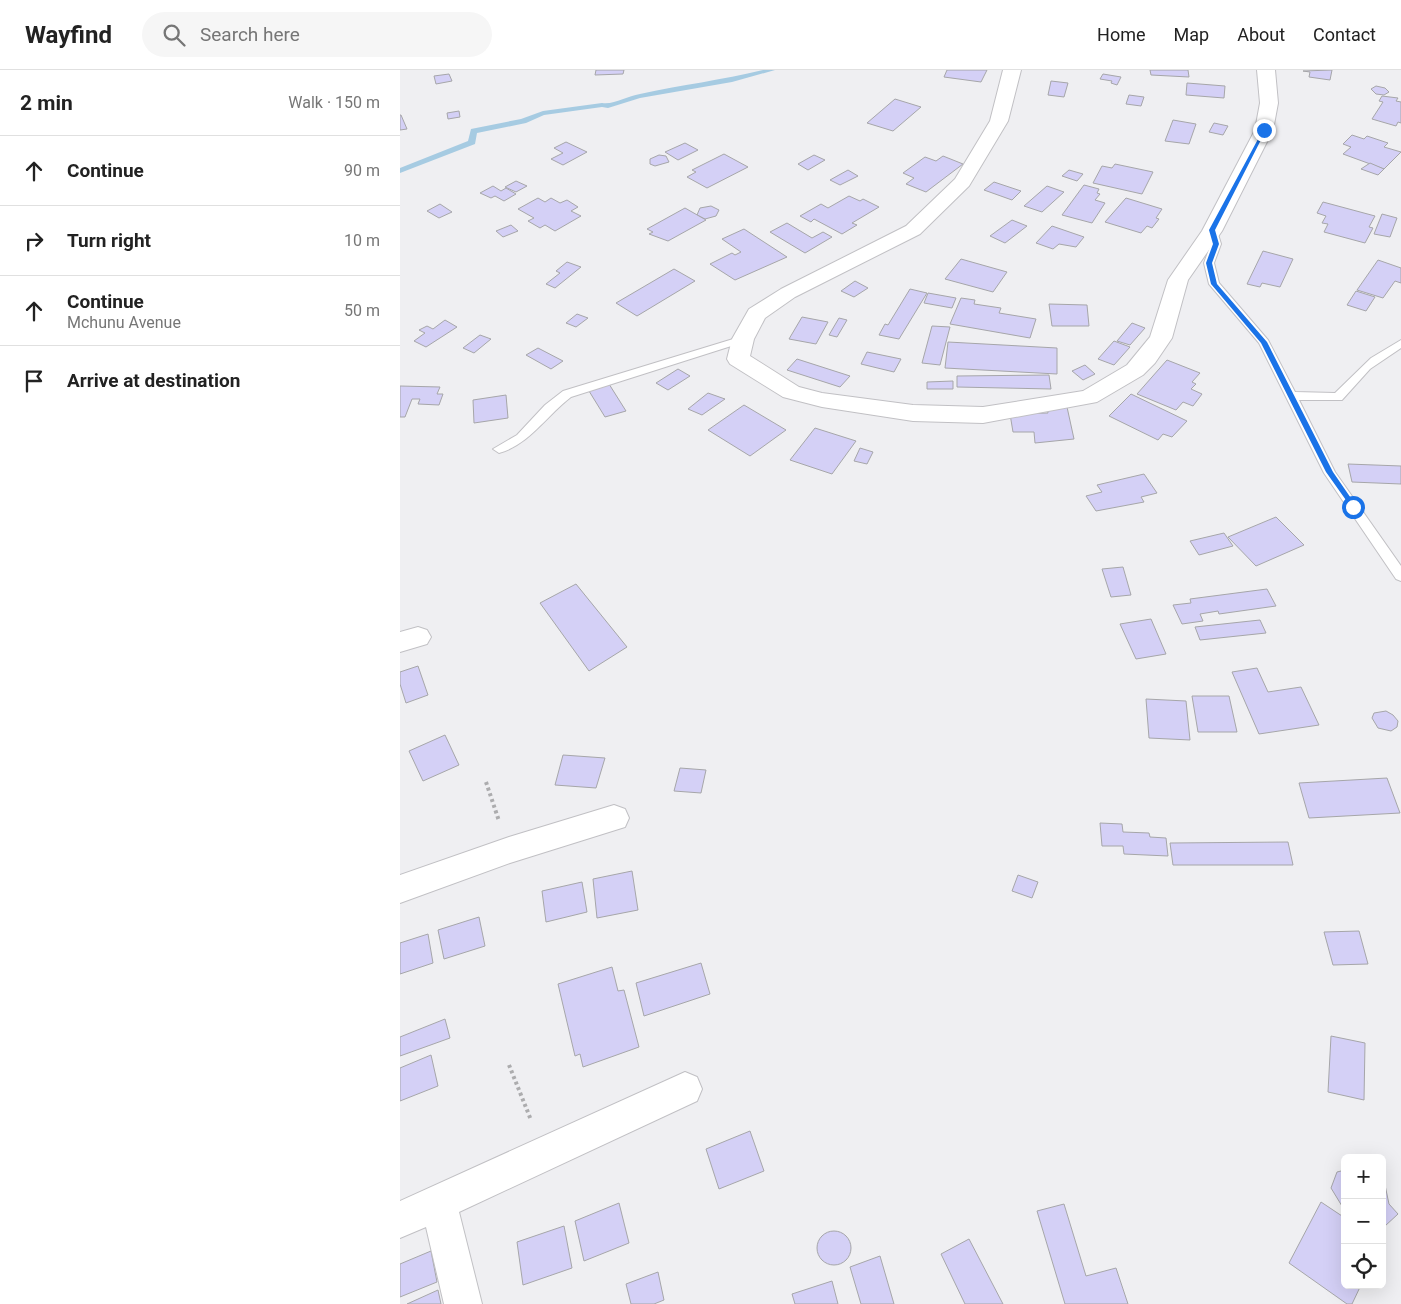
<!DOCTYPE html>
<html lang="en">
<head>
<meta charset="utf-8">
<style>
  :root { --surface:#fff; --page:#f6f6f6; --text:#222; --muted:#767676; --line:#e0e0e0 }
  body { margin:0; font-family:Roboto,sans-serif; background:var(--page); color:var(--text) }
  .controls { position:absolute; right:15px; bottom:15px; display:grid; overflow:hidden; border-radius:8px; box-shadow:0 5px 20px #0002 }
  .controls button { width:45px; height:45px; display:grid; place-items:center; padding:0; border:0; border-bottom:1px solid var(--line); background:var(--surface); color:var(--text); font:25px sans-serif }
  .stop { position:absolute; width:15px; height:15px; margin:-11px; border:4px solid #1a73e8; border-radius:50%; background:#fff }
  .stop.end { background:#1a73e8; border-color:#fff; box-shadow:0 1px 5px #0008 }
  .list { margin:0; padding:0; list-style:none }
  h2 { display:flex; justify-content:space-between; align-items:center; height:65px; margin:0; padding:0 20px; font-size:21px }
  h2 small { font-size:16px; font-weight:400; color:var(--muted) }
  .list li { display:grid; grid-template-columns:32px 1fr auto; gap:15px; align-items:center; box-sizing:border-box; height:70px; padding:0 20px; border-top:1px solid var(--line) }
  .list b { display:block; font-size:19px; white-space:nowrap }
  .list p { margin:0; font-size:16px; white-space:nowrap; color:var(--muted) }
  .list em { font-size:16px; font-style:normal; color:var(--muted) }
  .icon { flex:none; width:28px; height:28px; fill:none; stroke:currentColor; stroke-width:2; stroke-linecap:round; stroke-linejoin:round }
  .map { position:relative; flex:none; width:1001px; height:1234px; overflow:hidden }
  header { display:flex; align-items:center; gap:30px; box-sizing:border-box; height:70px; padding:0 25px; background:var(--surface); border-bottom:1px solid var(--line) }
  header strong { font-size:24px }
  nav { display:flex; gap:28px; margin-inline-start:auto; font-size:18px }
  .search { width:350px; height:45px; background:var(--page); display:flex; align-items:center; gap:12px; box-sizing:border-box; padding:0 18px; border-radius:28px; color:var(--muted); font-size:19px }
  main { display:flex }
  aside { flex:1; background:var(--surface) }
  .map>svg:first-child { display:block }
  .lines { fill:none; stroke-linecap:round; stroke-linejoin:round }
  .stream { fill:#a6cbe2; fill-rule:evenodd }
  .building { fill:#d4d0f6; stroke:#a6a6a9 }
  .service-casing { stroke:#c1c0c4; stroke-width:2 }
  .minor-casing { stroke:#c1c0c4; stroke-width:2 }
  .path { stroke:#acacae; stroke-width:4; stroke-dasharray:3 3; stroke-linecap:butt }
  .service { fill:#fff; fill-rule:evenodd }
  .minor { fill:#fff; fill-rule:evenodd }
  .route { fill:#1a73e8 }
</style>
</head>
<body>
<header>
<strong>Wayfind</strong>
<div class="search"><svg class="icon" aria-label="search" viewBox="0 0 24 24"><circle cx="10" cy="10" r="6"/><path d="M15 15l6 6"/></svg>Search here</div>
<nav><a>Home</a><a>Map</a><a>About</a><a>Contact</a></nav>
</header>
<main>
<aside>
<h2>2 min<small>Walk · 150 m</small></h2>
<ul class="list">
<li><svg class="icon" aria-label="ahead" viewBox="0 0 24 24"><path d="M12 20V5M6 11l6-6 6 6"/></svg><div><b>Continue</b></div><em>90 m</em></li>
<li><svg class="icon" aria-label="right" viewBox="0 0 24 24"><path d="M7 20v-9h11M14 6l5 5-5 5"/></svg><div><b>Turn right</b></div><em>10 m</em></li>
<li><svg class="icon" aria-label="ahead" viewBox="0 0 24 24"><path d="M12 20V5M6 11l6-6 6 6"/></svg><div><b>Continue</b><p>Mchunu Avenue</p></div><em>50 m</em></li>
<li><svg class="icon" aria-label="arrive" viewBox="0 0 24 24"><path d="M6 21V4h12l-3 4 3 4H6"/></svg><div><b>Arrive at destination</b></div></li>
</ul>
</aside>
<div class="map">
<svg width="1001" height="1234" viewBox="0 0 1001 1234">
  <rect width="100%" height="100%" fill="#efeff2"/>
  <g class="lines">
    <path class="stream" d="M363,0H375L332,12L240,28L208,38L202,37L144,45L126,53L77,63L75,74L0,103V98L68,71L71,59L121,49L143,41L202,33C214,35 227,26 240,24C281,15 322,10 363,0Z"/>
  </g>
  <g class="building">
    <polygon points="196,0 224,0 223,4 195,5"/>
    <polygon points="547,0 587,0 581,12 544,7"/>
    <polygon points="750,0 788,0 789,7 751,5"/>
    <polygon points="932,0 930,10 909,7 910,2 903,1"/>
    <polygon points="49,4 52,11 36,14 34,6"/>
    <polygon points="703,4 721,7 717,15 711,13 712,11 700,9"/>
    <polygon points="651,11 668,13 664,27 648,25"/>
    <polygon points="787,13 825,16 824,28 786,25"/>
    <polygon points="976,16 985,18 989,22 984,25 976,24 971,19"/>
    <polygon points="729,25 744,27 741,36 726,34"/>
    <polygon points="982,26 998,28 996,31 1001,32 1001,53 998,52 996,56 972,49 983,32 979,31"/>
    <polygon points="495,29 521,37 493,61 467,53"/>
    <polygon points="59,41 60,47 48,49 47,43"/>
    <polygon points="0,45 1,45 7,59 0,60"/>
    <polygon points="773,50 796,54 789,74 765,71"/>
    <polygon points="814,53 828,56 823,65 809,62"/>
    <polygon points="952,65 964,69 967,66 988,73 984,77 1001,82 984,99 943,84 951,77 943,74"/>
    <polygon points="166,72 187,82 163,95 151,89 163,83 154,78"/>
    <polygon points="285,73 298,80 278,90 265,82"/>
    <polygon points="324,84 348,97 307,118 287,107 296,102 292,100"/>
    <polygon points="259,85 266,86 269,92 255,96 250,94 250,89"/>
    <polygon points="414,85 425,90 408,100 398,94"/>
    <polygon points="543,86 563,94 526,122 506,114 514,108 503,103 525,87 536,91"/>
    <polygon points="970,93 984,99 978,105 961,99"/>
    <polygon points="715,94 753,102 742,124 693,113 702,96 712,98"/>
    <polygon points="448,100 458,106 440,115 430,110"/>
    <polygon points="669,100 683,104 677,111 662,106"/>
    <polygon points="116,111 127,116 116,122 105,117"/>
    <polygon points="594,112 621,121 612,130 584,120"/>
    <polygon points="684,115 699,119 697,123 700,124 695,130 705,133 692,153 662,145"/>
    <polygon points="93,116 101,121 106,118 116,124 104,131 95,126 91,128 80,123"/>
    <polygon points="647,116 664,122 642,142 624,136"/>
    <polygon points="449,126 460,131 463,129 479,137 452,153 457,155 442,164 414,149 411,152 400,146 421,134 428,138"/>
    <polygon points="138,128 145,132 151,128 160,133 167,130 178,137 171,141 181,146 155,161 145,155 140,158 128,151 134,148 118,139"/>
    <polygon points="726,128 762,139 756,148 759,149 752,158 747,156 741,163 705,152"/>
    <polygon points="923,132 975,146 969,157 973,158 965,173 924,162 928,154 922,153 926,146 917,143"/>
    <polygon points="40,134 52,142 39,148 27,141"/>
    <polygon points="311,136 319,140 316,146 305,149 297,145 300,138"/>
    <polygon points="285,138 306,150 268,171 249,164 253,162 247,159"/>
    <polygon points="982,144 997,148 990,167 974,164"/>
    <polygon points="612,150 627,156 605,173 590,166"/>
    <polygon points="387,153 412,168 423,162 432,167 405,183 370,162"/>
    <polygon points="111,155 118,161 103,167 96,161"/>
    <polygon points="652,156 684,167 676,177 659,174 653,179 636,173"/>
    <polygon points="344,159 387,187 335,210 310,194 332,183 335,185 341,182 322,169"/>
    <polygon points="863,181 893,189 880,217 862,213 860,217 847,214"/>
    <polygon points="561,189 607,202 593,222 545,209"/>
    <polygon points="978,190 1001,198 1001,213 995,211 983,228 957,220"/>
    <polygon points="167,192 181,197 155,218 146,214 160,203 156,201"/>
    <polygon points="274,199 295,211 237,246 216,233"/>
    <polygon points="455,211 468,218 454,227 441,221"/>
    <polygon points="510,219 527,223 499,269 479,265 485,254 488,255"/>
    <polygon points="956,221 975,227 966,241 947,235"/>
    <polygon points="528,223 556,228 552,238 524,233"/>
    <polygon points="561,228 575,230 574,234 601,238 599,243 636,249 630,268 550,254"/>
    <polygon points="649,234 687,235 689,256 652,256"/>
    <polygon points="177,244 188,248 176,257 166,253"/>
    <polygon points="402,247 428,252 416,274 389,269"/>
    <polygon points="439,248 447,250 437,267 429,265"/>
    <polygon points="45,250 57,257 26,277 14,271 25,263 19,260 27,256 33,259"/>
    <polygon points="732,253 745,258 730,275 717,271"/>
    <polygon points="532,256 550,257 540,295 522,293"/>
    <polygon points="80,265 91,269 74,283 63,278"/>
    <polygon points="714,271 730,277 714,295 698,289"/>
    <polygon points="548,272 657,278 657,304 545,298"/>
    <polygon points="138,278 163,291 151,299 126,285"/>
    <polygon points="467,282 501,289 494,302 461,294"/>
    <polygon points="397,289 450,306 440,317 387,300"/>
    <polygon points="767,290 800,303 792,312 796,314 791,319 802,324 793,336 783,332 776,340 737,324"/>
    <polygon points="685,295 695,304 683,310 672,301"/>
    <polygon points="278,299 290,306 268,320 256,313"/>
    <polygon points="649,305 651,319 557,317 557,306"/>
    <polygon points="553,311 553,319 527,319 527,312"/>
    <polygon points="209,314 226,341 205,347 189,321"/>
    <polygon points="0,316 40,317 37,324 43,324 39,335 18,334 20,329 12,329 5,347 0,347"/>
    <polygon points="308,323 325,329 302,345 288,339"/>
    <polygon points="731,324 787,351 772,367 763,364 758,370 709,346"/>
    <polygon points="106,325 108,348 74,353 73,330"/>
    <polygon points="344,335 386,360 350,386 308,360"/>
    <polygon points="667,337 674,369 635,373 634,362 613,362 610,344 648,343 647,338"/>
    <polygon points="415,358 456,371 432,404 390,390"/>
    <polygon points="460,378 473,382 467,394 454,391"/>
    <polygon points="948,394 1001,396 1001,414 952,412"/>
    <polygon points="744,404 757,423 741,427 744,432 696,441 686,426 702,422 697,415"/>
    <polygon points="876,447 904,475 856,496 828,467"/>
    <polygon points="824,463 833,476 799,485 790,471"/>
    <polygon points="723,497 731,525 711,527 702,499"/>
    <polygon points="176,514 227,577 189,601 140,533"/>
    <polygon points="867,519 876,536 819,544 818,541 800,544 803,551 782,554 773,535 791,533 790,529"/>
    <polygon points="751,549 766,584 736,589 720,554"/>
    <polygon points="860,550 866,563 800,570 795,557"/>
    <polygon points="18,596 28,625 6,633 0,614 0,602"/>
    <polygon points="857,598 868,622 901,617 919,655 859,664 832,602"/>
    <polygon points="792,626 829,626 837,662 798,662"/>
    <polygon points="746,629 786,631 790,670 749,668"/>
    <polygon points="986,641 993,645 998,651 997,657 991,661 978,658 972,648 974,643"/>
    <polygon points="45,665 59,695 23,711 9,681"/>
    <polygon points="163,685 205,688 196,718 155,715"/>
    <polygon points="280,698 306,700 301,723 274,721"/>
    <polygon points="987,708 1000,743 909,748 899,713"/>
    <polygon points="700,753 722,754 723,762 749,763 750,767 766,768 768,786 724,784 723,776 702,776"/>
    <polygon points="888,772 893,795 773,795 770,773"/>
    <polygon points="232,801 238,840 197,848 193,809"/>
    <polygon points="618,805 638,812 632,828 612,821"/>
    <polygon points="182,812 187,842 146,852 142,821"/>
    <polygon points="79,847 85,876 44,889 38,860"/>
    <polygon points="959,861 968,894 933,895 924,862"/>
    <polygon points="28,864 33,893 0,904 0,873"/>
    <polygon points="301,893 310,924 244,946 236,913"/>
    <polygon points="212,897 218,921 224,920 239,977 183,997 180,984 175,986 158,914"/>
    <polygon points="45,949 50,968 0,986 0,967"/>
    <polygon points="931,966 965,973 964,1030 928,1022"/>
    <polygon points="31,985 38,1016 0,1031 0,998"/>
    <polygon points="350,1061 364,1101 319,1119 306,1079"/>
    <polygon points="945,1100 945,1141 931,1118 937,1102"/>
    <polygon points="982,1113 985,1115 989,1134 998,1144 985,1156 982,1153"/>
    <polygon points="921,1132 945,1148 945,1215 961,1215 952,1234 947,1234 889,1193"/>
    <polygon points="219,1133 229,1173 184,1191 175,1151"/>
    <polygon points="664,1134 686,1206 716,1198 728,1234 665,1234 637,1141"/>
    <polygon points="164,1156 172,1198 123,1215 117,1172"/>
    <circle cx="434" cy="1178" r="17"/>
    <polygon points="569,1169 603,1234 565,1234 541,1184"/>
    <polygon points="31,1181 37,1212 0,1227 0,1194"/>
    <polygon points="480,1186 494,1234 461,1234 450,1197"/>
    <polygon points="258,1202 264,1230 254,1234 231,1234 226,1214"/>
    <polygon points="432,1211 438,1234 395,1234 392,1224"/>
    <polygon points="38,1220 41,1234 7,1234"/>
  </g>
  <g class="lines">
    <defs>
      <g id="service">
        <polygon points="812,158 817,161 821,174 814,193 819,213 868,270 895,322 935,323 971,288 1001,270 1001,278 970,299 942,330 899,330 935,402 1001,496 1001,511 996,509 924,403 859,273 809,214 804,193 811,174 807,161"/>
        <path d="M343,266L347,267V271L171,327C147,345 129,375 99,383L93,379L117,365L145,335L163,321Z"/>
      </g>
      <g id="minor">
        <polygon points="603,0 621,0 608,51 569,116 520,164 395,227 365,248 354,269 350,286 399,317 422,323 513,335 583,337 683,321 727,295 750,267 768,210 802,161 855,60 860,33 857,0 875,0 878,33 873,60 822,161 788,210 772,268 755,293 743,305 697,332 583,353 513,351 422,337 383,327 330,294 327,289 332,269 349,239 381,219 506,156 555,109 590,51"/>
        <polygon points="18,557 27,560 31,567 27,574 0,582 0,562"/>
        <polygon points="214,735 225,739 229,748 225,757 110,793 0,833 0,805 109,767"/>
        <polygon points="285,1002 297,1007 302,1019 297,1031 59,1142 82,1234 44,1234 26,1157 0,1168 0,1131"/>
      </g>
    </defs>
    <use href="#service" class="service-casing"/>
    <use href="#minor" class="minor-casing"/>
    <g class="path">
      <polyline points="86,712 99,751"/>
      <polyline points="109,995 131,1050"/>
    </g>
    <use href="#service" class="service"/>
    <use href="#minor" class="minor"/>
  </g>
  <polygon class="route" points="864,58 866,60 815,160 819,174 812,193 817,214 867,272 933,402 957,437 953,440 926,402 861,273 811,214 806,193 813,174 809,160"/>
</svg>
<div class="controls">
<button>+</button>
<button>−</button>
<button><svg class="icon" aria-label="locate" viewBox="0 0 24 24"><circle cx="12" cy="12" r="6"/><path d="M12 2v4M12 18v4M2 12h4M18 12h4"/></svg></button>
</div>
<div class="stop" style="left:953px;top:437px"></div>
<div class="stop end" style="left:864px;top:60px"></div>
</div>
</main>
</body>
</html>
